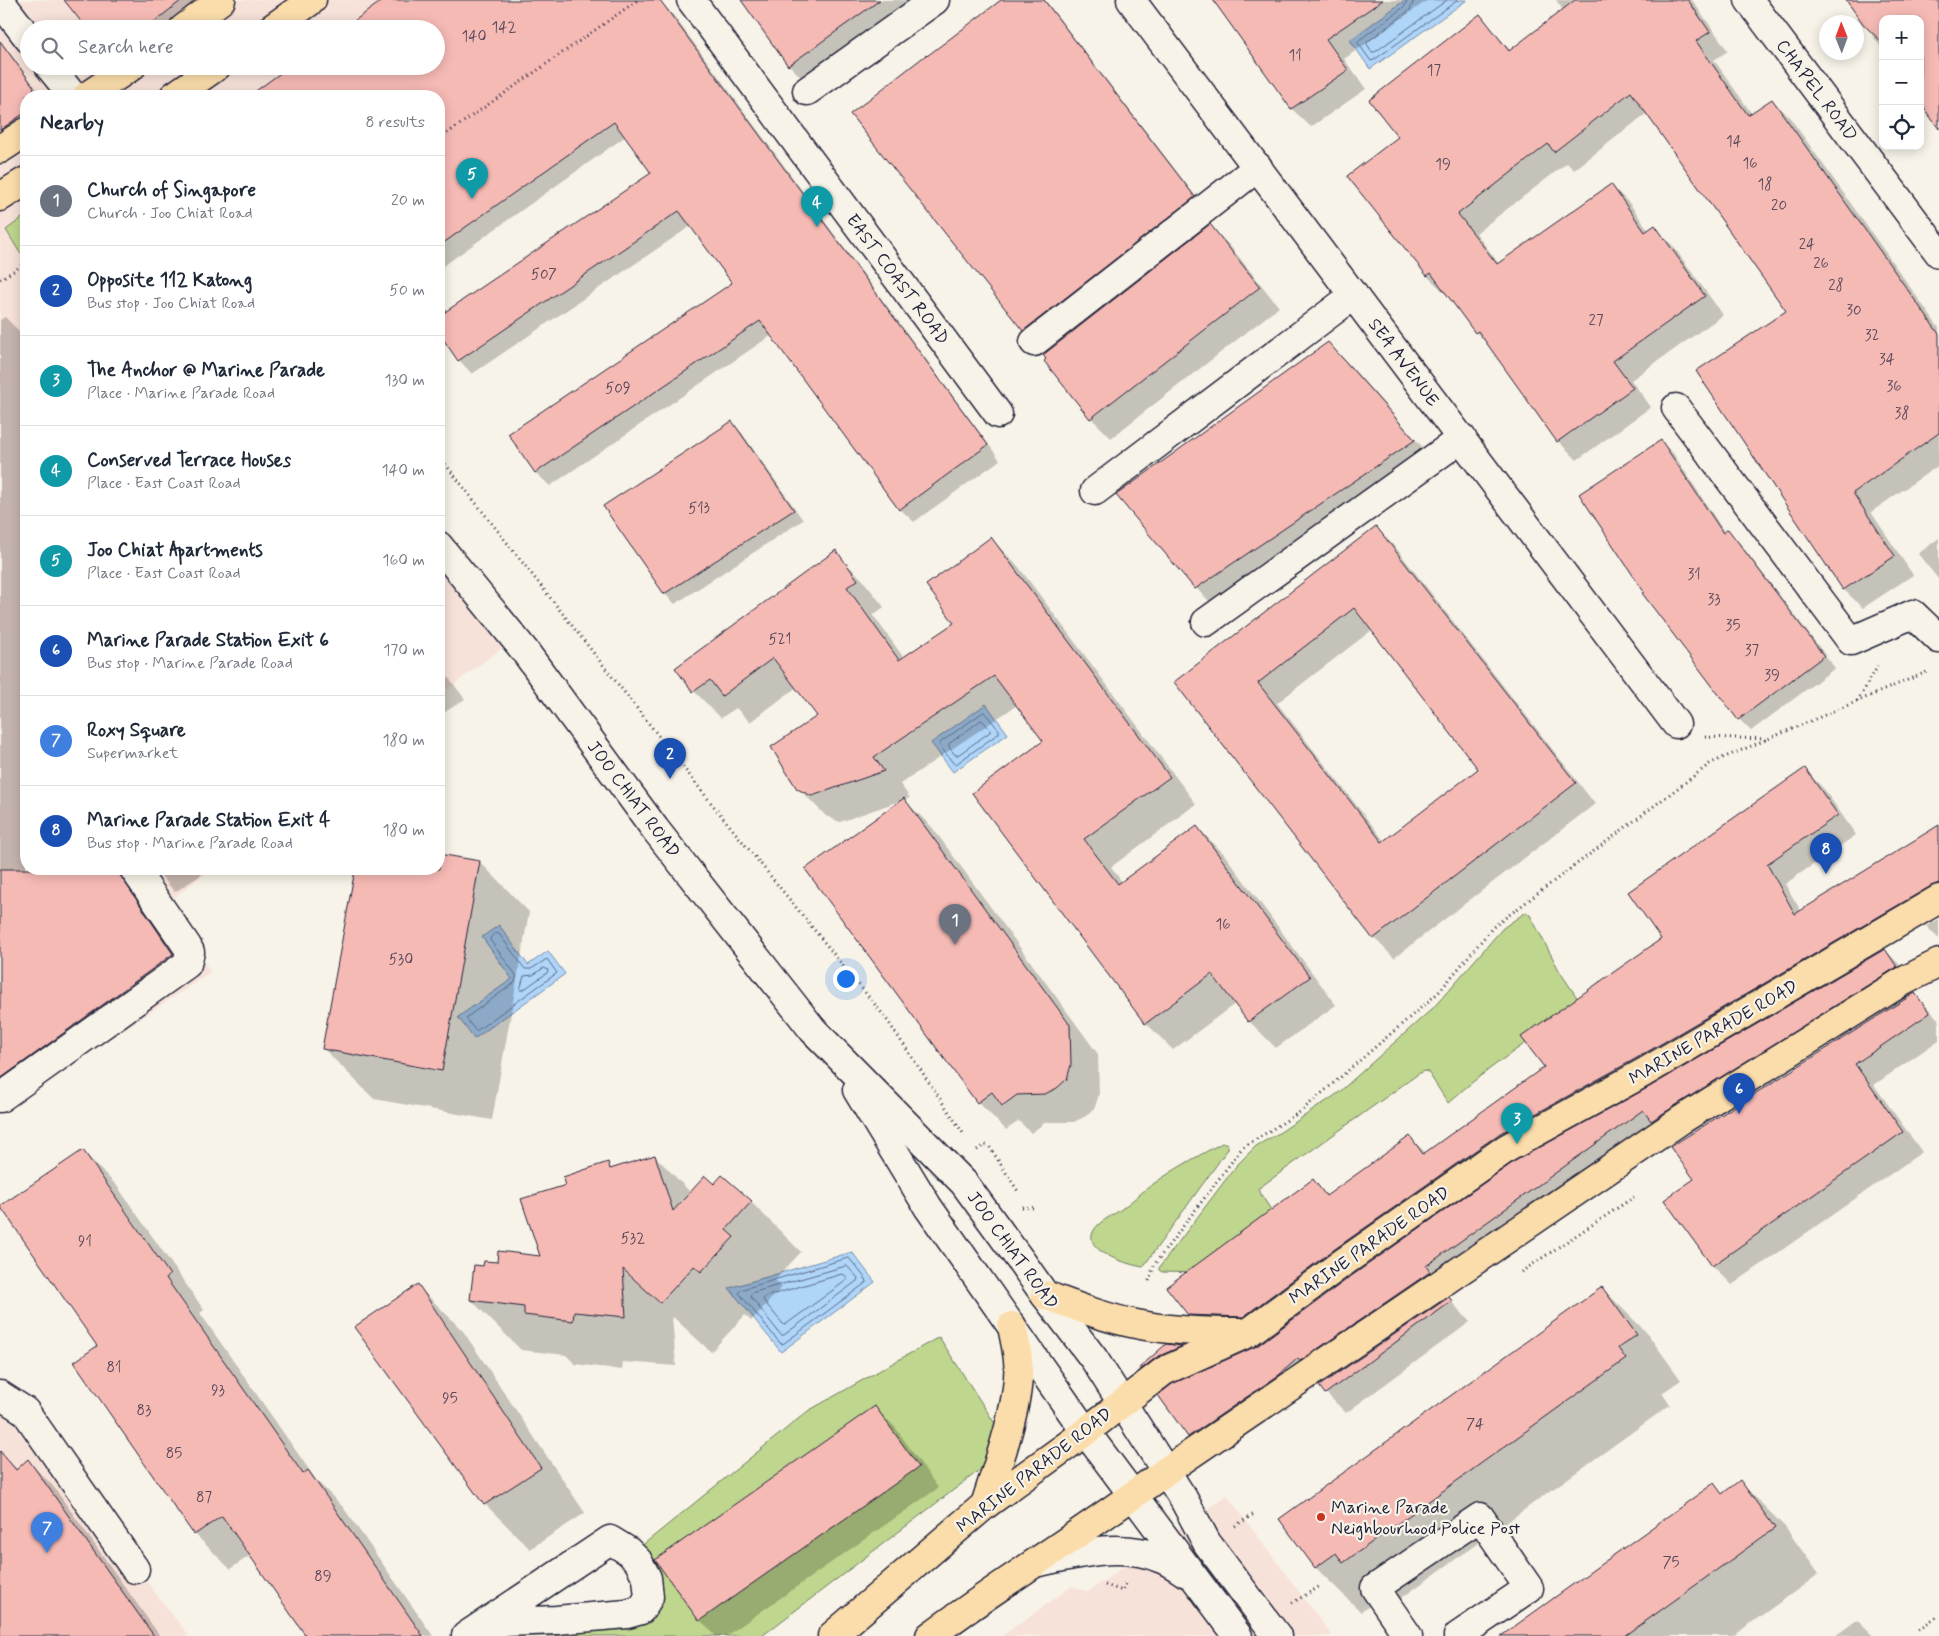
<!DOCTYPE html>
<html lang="en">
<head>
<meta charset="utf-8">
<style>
  :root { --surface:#fff; --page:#f2f2f3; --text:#1f2937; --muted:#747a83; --line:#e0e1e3; --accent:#c8321e }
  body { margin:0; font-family:Mynerve,sans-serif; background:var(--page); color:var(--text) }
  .controls { position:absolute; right:15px; top:15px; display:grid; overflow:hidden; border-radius:10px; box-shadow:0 2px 12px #0003 }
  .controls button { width:45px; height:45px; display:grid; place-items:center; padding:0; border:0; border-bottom:1px solid var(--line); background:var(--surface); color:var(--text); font:25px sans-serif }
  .compass { position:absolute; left:1819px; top:15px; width:45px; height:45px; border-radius:50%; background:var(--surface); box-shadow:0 2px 12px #0003; rotate:359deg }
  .you { position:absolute; left:845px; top:978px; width:18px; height:18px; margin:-12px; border:4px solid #fff; border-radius:50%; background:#1a73e8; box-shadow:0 0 0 8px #1a73e833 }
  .badge { display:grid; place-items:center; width:32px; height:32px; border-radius:50%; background:var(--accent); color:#fff; font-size:16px; font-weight:700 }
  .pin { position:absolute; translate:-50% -41px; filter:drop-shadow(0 1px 2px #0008) }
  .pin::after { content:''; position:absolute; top:26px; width:18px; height:15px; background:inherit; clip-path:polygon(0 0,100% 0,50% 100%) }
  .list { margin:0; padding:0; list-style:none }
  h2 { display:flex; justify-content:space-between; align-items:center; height:65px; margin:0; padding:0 20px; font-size:21px }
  h2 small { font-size:16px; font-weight:400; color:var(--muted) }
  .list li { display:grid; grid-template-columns:32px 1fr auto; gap:15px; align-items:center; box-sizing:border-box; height:90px; padding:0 20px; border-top:1px solid var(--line) }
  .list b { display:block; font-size:19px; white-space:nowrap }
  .list p { margin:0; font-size:16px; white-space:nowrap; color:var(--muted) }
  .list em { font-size:16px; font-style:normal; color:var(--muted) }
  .icon { flex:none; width:28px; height:28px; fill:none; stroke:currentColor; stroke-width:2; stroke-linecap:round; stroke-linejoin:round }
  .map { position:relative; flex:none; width:1939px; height:1636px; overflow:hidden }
  .search { position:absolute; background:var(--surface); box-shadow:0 2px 12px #0003; left:20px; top:20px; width:425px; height:55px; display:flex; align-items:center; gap:12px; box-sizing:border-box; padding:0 18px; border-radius:28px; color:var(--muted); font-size:19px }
  .panel { position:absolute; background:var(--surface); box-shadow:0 2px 12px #0003; left:20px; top:90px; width:425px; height:785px; border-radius:20px }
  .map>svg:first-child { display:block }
  .built { fill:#f7e2d9; fill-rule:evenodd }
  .green { fill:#bed68d; stroke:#707c64 }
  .water { fill:#afd5f9; stroke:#778dad }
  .shadow { fill:#0003; fill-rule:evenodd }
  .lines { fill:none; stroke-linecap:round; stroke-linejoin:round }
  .shore { stroke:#5a6a87; stroke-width:1 }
  .building { fill:#f6bab5; stroke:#22223b; fill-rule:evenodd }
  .minor-casing { stroke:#22223b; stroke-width:31 }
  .major-casing { stroke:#22223b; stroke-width:31 }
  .path { stroke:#22223b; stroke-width:3; stroke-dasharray:1 4; stroke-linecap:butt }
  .minor { stroke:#f7f3e8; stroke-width:28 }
  .major { stroke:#fbddab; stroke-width:28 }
  .poi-dot { fill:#c8321e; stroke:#f7f3e8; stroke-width:2 }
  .labels { text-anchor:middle; stroke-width:4.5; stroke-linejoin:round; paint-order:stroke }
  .number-label { font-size:15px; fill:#57485a }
  .street-label { font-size:18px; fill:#22223b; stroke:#f7f3e8 }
  .poi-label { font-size:18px; fill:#22223b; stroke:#f7f3e8; text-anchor:start }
</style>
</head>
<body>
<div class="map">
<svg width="1939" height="1636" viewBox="0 0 1939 1636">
  <rect width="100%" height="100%" fill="#f7f3e8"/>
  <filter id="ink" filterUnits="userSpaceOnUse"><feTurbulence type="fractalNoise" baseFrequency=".02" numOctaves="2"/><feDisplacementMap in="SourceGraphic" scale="10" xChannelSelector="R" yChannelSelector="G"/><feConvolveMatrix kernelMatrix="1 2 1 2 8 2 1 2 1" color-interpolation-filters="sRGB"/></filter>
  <g filter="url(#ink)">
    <g class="built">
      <path d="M0,0H643L439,129V96H26V869H211L164,905L211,972L0,1112ZM29,29H436V66H29Z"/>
      <polygon points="439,539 523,632 439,696"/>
      <polygon points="0,1394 189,1636 0,1636"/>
      <polygon points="1227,1495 1332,1636 1002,1636 1072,1586 1088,1592"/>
    </g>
    <g class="green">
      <polygon points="26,215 26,249 20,253 6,230"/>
      <path d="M1526,912L1530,915L1560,972L1582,1005C1536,1036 1489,1066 1448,1103L1428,1072L1424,1071L1421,1072L1259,1188L1258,1190L1279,1222L1204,1273L1162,1272L1159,1270V1268L1236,1166L1256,1146L1279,1133L1337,1094L1433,1008L1503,928Z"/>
      <path d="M1222,1143H1226L1228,1145V1149L1143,1267C1130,1265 1088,1253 1092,1235C1095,1222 1113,1216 1123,1208C1135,1199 1146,1188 1159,1180C1179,1166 1200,1155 1222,1143Z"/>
      <polygon points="939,1337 1010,1447 762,1636 514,1636 521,1631 648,1617 639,1548 808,1411"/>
    </g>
    <g class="water">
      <polygon points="1405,0 1467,0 1370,69 1350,40"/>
      <polygon points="986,704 1008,734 953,772 931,743"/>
      <polygon points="499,925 528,965 548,951 565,974 474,1039 458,1017 512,979 482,937"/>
      <polygon points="852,1252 875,1282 781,1352 729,1288"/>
    </g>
    <g class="shadow">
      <polygon points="66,0 215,0 177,29 88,29"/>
      <polygon points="385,0 651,0 661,2 674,16 1000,460 914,522 900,509 772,335 550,486 536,473 510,434 734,283 691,226 472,374 459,360 439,331 439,318 653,173 626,136 439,269 439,96 251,96 293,66 436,66 436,29"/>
      <polygon points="761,0 914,0 803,79 789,65"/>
      <polygon points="1003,0 1045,0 1204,207 1035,340 1024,330 852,114"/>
      <polygon points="1215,0 1428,0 1344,59 1366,89 1311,127 1292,109"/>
      <polygon points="1556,0 1692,0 1728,51 1714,60 1752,114 1772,100 1791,119 1939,328 1939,465 1871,512 1913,575 1863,608 1844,590 1698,372 1787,312 1647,113 1574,170 1567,163 1476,233 1499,264 1611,185 1630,204 1649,231 1654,227 1673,246 1723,315 1631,380 1651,407 1577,460 1558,441 1494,351 1476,332 1448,293 1446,294 1427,276 1349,176 1399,137 1480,16 1511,51 1563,10"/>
      <polygon points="1848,0 1939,0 1939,127 1920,19 1883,19 1883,50"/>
      <polygon points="0,40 42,96 26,96 26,129 0,146"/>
      <polygon points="1210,226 1230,246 1279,307 1111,438 1091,418 1046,361"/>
      <polygon points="5,317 20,332 26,328 26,869 147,869 188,970 0,1106 0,320"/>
      <polygon points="1328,343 1348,363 1434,460 1216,608 1196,588 1118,495"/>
      <polygon points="732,423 742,433 803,520 675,604 665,594 605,506"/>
      <polygon points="1661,442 1673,453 1725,533 1728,531 1739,542 1835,668 1751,731 1739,719 1644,594 1646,592"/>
      <path d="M1376,528L1396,548L1595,804L1394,958L1374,938L1175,682ZM1372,630L1480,769L1385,842L1277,703Z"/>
      <polygon points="1939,538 1939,580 1918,554"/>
      <polygon points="991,539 1018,566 1196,804 1111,867 1122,882 1197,827 1224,854 1336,1005 1276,1048 1249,1021 1236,1003 1173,1050 1146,1023 1045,742 1017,705 900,784 910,798 904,800 932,827 1098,1054 1099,1094 1095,1107 1086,1116 1074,1122 1046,1122 1031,1133 1019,1121 1006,1130 978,1102 899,801 840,822 826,816 798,788 819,716 797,687 750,722 736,708 721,718 694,691 677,668 835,552 862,579 884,607 873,615 904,658 956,623"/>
      <polygon points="439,665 465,699 439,716"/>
      <polygon points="1805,770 1824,789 1856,835 1785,884 1801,911 1939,827 1939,911 1517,1154 1262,1336 1208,1334 1188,1314 1313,1181 1328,1196 1410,1138 1426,1153 1546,1068 1662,939"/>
      <polygon points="439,855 480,862 529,912 492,1120 374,1099 324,1049 356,869 439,869"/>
      <polygon points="151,869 210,869 175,892 155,869"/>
      <polygon points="1939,919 1939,939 1926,926"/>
      <polygon points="1885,950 1905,970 1672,1140 1209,1456 1189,1436 1258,1347 1652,1088"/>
      <polygon points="1915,994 1939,1020 1939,1040 1874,1085 1922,1152 1732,1285 1713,1266 1695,1180"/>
      <polygon points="83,1151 117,1186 204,1310 200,1313 317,1481 343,1507 433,1636 307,1636 251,1555 230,1569 195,1534 76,1363 99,1347"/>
      <polygon points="655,1156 691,1193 714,1185 722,1177 751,1202 801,1252 775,1280 782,1287 751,1321 745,1315 711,1352 672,1316 676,1366 623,1362 622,1370 575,1364 566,1355 521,1350 471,1300 484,1268 498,1263 542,1257 567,1186 607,1164 613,1170"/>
      <polygon points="418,1286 463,1331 585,1513 530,1549 485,1504"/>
      <polygon points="1602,1288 1647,1333 1681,1380 1662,1393 1670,1405 1389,1607 1380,1598 1361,1612 1316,1568 1281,1520"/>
      <polygon points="1449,1299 1470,1322 1346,1413 1326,1393"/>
      <polygon points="1167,1346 1181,1347 1200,1366 1161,1389 1141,1368"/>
      <polygon points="875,1408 895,1427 938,1488 726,1636 716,1636 700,1620 657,1560"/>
      <polygon points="0,1453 18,1470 28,1461 53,1486 160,1636 0,1636"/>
      <polygon points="1740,1482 1785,1527 1819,1574 1733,1636 1503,1636 1713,1485 1723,1495"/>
      <polygon points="1857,1620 1873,1636 1835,1636"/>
    </g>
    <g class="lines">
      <g class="shore">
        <polyline points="1407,0 1405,6 1358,41 1358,43 1371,61 1374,60 1458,0"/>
        <polyline points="1414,0 1410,10 1367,42 1367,44 1372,52 1375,52 1447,0"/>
        <polygon points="984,712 999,730 999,733 956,764 954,764 940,746 940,743"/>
        <polygon points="982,720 990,729 990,732 958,755 955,755 949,747 949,744"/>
        <polygon points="496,933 499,934 525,969 531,969 547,959 557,973 476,1031 467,1020 467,1017 514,983 516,980 516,975 490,940 491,937"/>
        <polygon points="544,968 548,970 547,973 523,990 520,990 524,976 533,975"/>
        <polygon points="849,1258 866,1279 867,1282 783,1344 780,1343 739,1293 741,1290"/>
        <polygon points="847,1266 858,1278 857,1281 784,1335 781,1335 750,1296 752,1293"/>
        <polygon points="843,1274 847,1277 847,1280 785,1325 783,1324 763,1300 765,1297"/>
      </g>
    </g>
    <g class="building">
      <polygon points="64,0 182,0 145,29 87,29"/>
      <polygon points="383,0 660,0 988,445 899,510 760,321 535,473 508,434 732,283 679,211 458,361 439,333 439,316 651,173 614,122 439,246 439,96 249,96 290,66 436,66 436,29 343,29"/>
      <polygon points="741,0 880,0 788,66"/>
      <polygon points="1001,0 1044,0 1195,197 1023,331 850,114 926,55 927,56"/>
      <polygon points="1213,0 1383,0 1326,39 1348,70 1291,109"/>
      <polygon points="1575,0 1688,0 1710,32 1696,41 1748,115 1772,99 1939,334 1939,433 1853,493 1895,556 1843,590 1696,371 1786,311 1631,92 1554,152 1548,144 1458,214 1497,264 1611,184 1645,232 1655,225 1705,296 1613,361 1633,388 1557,442 1478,331 1475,333 1431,273 1427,276 1347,176 1398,137 1369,100 1480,14 1509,51"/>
      <polygon points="1846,0 1939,0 1939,129 1920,103 1920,19 1883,19 1883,43 1864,25"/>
      <polygon points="0,41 34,87 32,96 26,96 26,112 0,130"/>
      <polygon points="1210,224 1260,287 1090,419 1044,361 1046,359 1043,355"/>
      <polygon points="1328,342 1415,440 1195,589 1116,495"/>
      <polygon points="732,421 794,510 664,594 603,506"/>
      <polygon points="1661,440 1723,533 1728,529 1824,656 1738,720 1642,593 1644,592 1579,494"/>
      <path d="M1376,526L1576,783L1373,939L1174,682ZM1354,608L1478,769L1382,842L1258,683Z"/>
      <polygon points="991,537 1170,777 1084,839 1118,884 1197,826 1310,977 1248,1022 1212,974 1145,1024 972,793 1043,741 994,676 874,757 884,771 812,796 797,789 771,747 817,716 773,658 722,696 710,680 693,692 675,668 836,550 858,580 847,587 899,660 954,623 926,585"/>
      <polygon points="1805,768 1838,815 1767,864 1795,914 1939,825 1939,883 1931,886 1635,1059 1499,1134 1332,1251 1243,1317 1188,1315 1166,1287 1313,1179 1326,1196 1410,1136 1423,1154 1544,1067 1521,1037 1661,939 1628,892"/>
      <polygon points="904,798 1070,1025 1071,1065 1067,1079 1057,1088 1045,1094 1017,1095 1002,1106 992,1092 977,1103 805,869"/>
      <polygon points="439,854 480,861 442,1071 322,1049 355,869 439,869"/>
      <polygon points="0,869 116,869 173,954 0,1079"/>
      <polygon points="1885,949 1897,967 1651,1121 1643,1110 1426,1266 1430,1272 1300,1361 1298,1358 1279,1375 1188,1437 1158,1395 1172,1384 1257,1346 1350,1277 1515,1161 1651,1086"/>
      <polygon points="1915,993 1930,1013 1855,1064 1903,1132 1712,1266 1664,1200 1694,1179 1670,1147"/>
      <polygon points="83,1150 170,1275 166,1278 303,1474 308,1470 423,1636 306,1636 222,1516 194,1535 144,1463 74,1362 97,1346 0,1206"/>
      <polygon points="655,1155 673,1211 705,1176 714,1184 722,1175 752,1201 726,1230 734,1237 701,1272 694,1266 660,1303 623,1269 626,1317 574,1312 573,1321 524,1315 524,1307 470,1300 474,1265 483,1266 484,1261 497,1262 498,1251 540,1256 521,1199 566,1185 563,1177 608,1162 610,1169"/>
      <polygon points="418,1284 541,1468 484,1505 354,1327"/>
      <polygon points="1602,1287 1637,1335 1618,1348 1626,1359 1343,1563 1336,1553 1315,1568 1279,1519"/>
      <polygon points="1449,1297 1452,1301 1325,1394 1319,1386"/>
      <polygon points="1166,1344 1182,1346 1157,1357 1140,1370 1139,1368"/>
      <polygon points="875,1406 919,1467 699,1621 655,1560"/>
      <polygon points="0,1451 16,1470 28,1459 154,1636 0,1636"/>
      <polygon points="1740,1480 1775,1528 1625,1636 1501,1636 1714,1483 1722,1494"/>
    </g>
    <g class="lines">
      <defs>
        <g id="minor">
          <polyline points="691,0 998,414"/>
          <polyline points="1131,0 1676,724"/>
          <polyline points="1749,0 1939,253"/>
          <polyline points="0,1 29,39"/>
          <polyline points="49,66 73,96"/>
          <polyline points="807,91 935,0"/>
          <polyline points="1034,342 1258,167"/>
          <polyline points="1676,408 1851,641 1913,614 1939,639"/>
          <polyline points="1095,491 1354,295"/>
          <polyline points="439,546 524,650 655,829 813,1030 964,1183 1021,1261 1045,1295 1094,1359 1183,1498 1207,1543 1277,1636"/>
          <polyline points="1206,622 1462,438"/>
          <polyline points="857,1090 928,1207 1085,1431 1238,1636"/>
          <polyline points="0,1098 187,964 190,952 187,946 134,869"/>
          <polyline points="0,1395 25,1411 135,1569"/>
          <path d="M1039,1562C1079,1554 1122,1541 1162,1559C1170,1562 1178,1568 1186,1573"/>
          <polyline points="466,1636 610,1540 628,1551 638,1561 647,1578 649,1597 641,1610 627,1614 556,1620 486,1623"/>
          <polyline points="1408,1636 1375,1588 1480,1517 1529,1588 1458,1636"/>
        </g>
        <g id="major">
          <polyline points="183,29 221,0"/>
          <polyline points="271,29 312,0"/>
          <polyline points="87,96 132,66"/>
          <polyline points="174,96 217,66"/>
          <polyline points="0,149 26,132"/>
          <polyline points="0,197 26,181"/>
          <path d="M1045,1295C1075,1306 1105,1318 1136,1324C1169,1331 1204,1332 1239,1332"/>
          <path d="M985,1505C997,1467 1022,1399 1018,1360C1017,1349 1014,1337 1012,1326"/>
          <polyline points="832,1636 985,1505 1072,1442 1164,1371 1248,1333 1341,1264 1507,1148 1643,1073 1939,899"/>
          <path d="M930,1636C1007,1579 1089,1529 1166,1471L1681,1120L1900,983L1939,963"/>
        </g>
      </defs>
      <use href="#minor" class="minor-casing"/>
      <use href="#major" class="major-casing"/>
      <g class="path">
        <polyline points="439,139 638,0"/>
        <polyline points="0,279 17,269 26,260"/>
        <polyline points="439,456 712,804 885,1017 963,1133"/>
        <polyline points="1857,701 1878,666"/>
        <polyline points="1705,737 1769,739"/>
        <polyline points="977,1150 985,1145 989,1146 1019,1193"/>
        <polyline points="1022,1207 1035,1208"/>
        <polyline points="1521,1272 1634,1197"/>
        <polyline points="1149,1281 1154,1265 1242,1148 1300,1112 1438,993 1493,927 1711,763 1929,671"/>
        <polyline points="1235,1526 1254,1514"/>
        <polyline points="1105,1585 1123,1591 1125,1583"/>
        <polyline points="1292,1603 1322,1585"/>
        <polyline points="1919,1629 1939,1615"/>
      </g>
      <use href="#minor" class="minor"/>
      <use href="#major" class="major"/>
    </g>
  </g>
  <circle class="poi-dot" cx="1321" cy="1517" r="5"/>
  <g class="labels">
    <g class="number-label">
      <text x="504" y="32">142</text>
      <text x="474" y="41">140</text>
      <text x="1295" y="60">11</text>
      <text x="1434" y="75">17</text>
      <text x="1734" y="146">14</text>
      <text x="1750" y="168">16</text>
      <text x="1443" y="169">19</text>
      <text x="1765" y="189">18</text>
      <text x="1779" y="210">20</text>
      <text x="1807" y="249">24</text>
      <text x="1821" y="268">26</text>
      <text x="544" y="279">507</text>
      <text x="1836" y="290">28</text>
      <text x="1854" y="315">30</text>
      <text x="1596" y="325">27</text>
      <text x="1872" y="340">32</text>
      <text x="1887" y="364">34</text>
      <text x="1894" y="391">36</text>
      <text x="618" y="393">509</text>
      <text x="1902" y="418">38</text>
      <text x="699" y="513">513</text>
      <text x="1694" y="579">31</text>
      <text x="1714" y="604">33</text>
      <text x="1733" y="630">35</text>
      <text x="780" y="644">521</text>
      <text x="1752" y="655">37</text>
      <text x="1772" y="680">39</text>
      <text x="1223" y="929">16</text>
      <text x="401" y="964">530</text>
      <text x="633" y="1243">532</text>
      <text x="85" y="1246">91</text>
      <text x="114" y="1372">81</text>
      <text x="218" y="1395">93</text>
      <text x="450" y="1403">95</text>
      <text x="144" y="1415">83</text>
      <text x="1475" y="1429">74</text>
      <text x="174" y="1458">85</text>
      <text x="204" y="1502">87</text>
      <text x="1671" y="1567">75</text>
      <text x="323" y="1581">89</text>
    </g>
    <g class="street-label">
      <text transform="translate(1817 90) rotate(53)" y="6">CHAPEL ROAD</text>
      <text transform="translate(898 279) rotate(53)" y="6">EAST COAST ROAD</text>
      <text transform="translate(1404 362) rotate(53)" y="6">SEA AVENUE</text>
      <text transform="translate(634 799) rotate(53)" y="6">JOO CHIAT ROAD</text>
      <text transform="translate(1713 1032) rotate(-30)" y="6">MARINE PARADE ROAD</text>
      <text transform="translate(1369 1245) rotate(-35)" y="6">MARINE PARADE ROAD</text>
      <text transform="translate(1013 1250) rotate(54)" y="6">JOO CHIAT ROAD</text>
      <text transform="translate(1034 1470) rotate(-38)" y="6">MARINE PARADE ROAD</text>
    </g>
    <g class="poi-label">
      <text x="1331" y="1513">Marine Parade<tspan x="1331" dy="21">Neighbourhood Police Post</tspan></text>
    </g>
  </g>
</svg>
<div class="controls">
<button>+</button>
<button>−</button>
<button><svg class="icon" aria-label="locate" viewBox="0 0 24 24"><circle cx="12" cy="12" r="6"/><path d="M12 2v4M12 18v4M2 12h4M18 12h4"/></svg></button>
</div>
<svg class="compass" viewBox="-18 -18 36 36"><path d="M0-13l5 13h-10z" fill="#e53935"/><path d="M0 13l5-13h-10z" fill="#747a83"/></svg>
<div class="you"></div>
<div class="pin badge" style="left:955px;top:945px;background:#6b7280">1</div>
<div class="pin badge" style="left:670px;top:779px;background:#1a4fb4">2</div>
<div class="pin badge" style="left:1517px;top:1144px;background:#0f9aa8">3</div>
<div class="pin badge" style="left:817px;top:227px;background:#0f9aa8">4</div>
<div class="pin badge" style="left:472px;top:199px;background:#0f9aa8">5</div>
<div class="pin badge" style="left:1739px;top:1114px;background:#1a4fb4">6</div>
<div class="pin badge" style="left:47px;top:1553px;background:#3f7fe0">7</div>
<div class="pin badge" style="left:1826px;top:874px;background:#1a4fb4">8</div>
<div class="search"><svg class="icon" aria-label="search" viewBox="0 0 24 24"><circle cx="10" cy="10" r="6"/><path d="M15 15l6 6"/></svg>Search here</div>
<section class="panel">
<h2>Nearby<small>8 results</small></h2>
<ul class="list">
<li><span class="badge" style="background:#6b7280">1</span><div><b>Church of Singapore</b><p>Church · Joo Chiat Road</p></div><em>20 m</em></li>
<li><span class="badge" style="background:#1a4fb4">2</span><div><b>Opposite 112 Katong</b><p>Bus stop · Joo Chiat Road</p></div><em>50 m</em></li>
<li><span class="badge" style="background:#0f9aa8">3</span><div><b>The Anchor @ Marine Parade</b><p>Place · Marine Parade Road</p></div><em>130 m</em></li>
<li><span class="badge" style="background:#0f9aa8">4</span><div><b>Conserved Terrace Houses</b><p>Place · East Coast Road</p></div><em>140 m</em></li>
<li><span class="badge" style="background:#0f9aa8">5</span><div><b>Joo Chiat Apartments</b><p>Place · East Coast Road</p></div><em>160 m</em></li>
<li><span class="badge" style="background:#1a4fb4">6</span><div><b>Marine Parade Station Exit 6</b><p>Bus stop · Marine Parade Road</p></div><em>170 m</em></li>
<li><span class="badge" style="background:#3f7fe0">7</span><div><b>Roxy Square</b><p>Supermarket</p></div><em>180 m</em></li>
<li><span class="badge" style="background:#1a4fb4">8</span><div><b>Marine Parade Station Exit 4</b><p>Bus stop · Marine Parade Road</p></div><em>180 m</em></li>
</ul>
</section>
</div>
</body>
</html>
